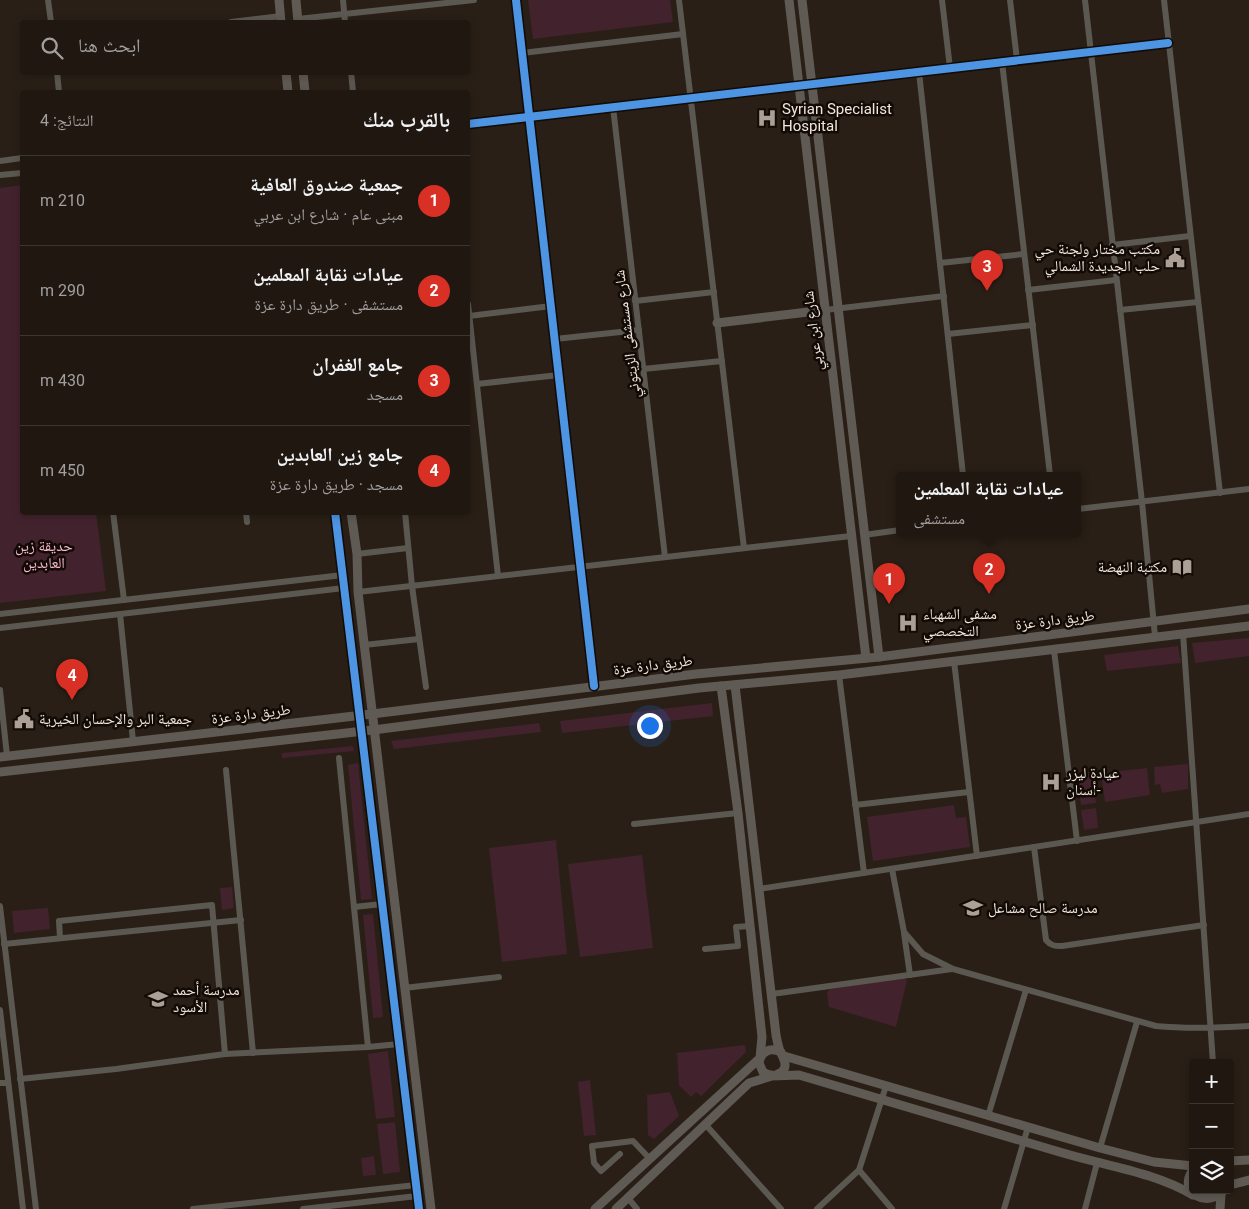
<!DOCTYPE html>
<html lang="ar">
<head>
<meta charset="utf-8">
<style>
  :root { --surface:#1f1710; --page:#2c241e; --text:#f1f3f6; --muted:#a19f9f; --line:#3c3630; --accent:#d93025 }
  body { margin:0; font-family:Roboto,"Noto Naskh Arabic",sans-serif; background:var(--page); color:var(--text); direction:rtl }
  .controls { position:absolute; right:15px; bottom:15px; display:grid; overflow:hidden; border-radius:5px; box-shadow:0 2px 8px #0003 }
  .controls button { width:45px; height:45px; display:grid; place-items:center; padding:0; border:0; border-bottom:1px solid var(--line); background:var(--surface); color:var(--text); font:25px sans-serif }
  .you { position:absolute; left:649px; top:725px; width:18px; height:18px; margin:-12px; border:4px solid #fff; border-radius:50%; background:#1a73e8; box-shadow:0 0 0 8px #1a73e833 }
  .badge { display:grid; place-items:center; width:32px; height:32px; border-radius:50%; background:var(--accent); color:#fff; font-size:16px; font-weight:700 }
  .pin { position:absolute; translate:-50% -41px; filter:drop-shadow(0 1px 2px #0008) }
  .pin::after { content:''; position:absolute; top:26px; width:18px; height:15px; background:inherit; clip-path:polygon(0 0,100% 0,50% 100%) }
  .popup { position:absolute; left:896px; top:472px; width:185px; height:65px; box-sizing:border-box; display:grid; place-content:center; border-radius:5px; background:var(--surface); filter:drop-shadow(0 1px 4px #0005); font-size:16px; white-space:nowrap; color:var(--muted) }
  .popup b { font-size:19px; color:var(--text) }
  .popup::after { content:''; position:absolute; left:50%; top:100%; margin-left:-10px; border:10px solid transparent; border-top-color:var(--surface) }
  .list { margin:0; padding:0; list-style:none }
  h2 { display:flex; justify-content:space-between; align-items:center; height:65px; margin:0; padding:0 20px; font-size:21px }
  h2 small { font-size:16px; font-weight:400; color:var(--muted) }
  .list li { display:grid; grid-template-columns:32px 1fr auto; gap:15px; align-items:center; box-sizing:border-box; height:90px; padding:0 20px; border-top:1px solid var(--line) }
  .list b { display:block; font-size:19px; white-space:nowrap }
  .list p { margin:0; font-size:16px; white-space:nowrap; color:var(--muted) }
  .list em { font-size:16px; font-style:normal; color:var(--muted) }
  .icon { flex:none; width:28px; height:28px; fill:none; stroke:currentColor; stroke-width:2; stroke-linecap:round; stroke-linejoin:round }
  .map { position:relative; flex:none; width:1249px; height:1209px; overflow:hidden; direction:ltr }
  .search { position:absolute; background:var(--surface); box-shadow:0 2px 8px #0003; left:20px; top:20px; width:450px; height:55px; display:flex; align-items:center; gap:12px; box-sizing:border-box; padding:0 18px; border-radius:5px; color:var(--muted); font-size:19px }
  .panel { position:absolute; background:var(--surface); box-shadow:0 2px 8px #0003; left:20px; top:90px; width:450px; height:425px; border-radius:5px; direction:rtl }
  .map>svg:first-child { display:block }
  .green { fill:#42222d }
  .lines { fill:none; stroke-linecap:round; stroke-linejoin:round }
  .street { stroke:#5b5852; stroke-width:6 }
  .secondary { stroke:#5f5a53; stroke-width:9 }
  .cycleway-casing { stroke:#120a05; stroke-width:11 }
  .cycleway { stroke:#4d94e3; stroke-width:8 }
  .labels { text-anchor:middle; stroke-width:5; stroke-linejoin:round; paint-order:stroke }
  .poi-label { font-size:15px; fill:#f2e5db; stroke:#120a05; text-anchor:start }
  .street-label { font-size:15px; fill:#f2e5db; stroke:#120a05 }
  .park-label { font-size:15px; fill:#fcb8d2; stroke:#120a05 }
</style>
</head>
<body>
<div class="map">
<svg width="1249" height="1209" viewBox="0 0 1249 1209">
  <rect width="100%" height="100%" fill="#291f16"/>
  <g class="green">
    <polygon points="528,0 670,0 673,22 533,39"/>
    <polygon points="22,185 22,512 96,513 106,591 0,603 0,188"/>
    <polygon points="1249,638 1249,656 1195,663 1192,643"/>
    <polygon points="1178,646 1181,663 1107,671 1104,655"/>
    <polygon points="712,703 713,716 562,733 560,721"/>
    <polygon points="539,723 541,732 394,749 391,741"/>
    <polygon points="353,746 354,751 282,758 282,753"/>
    <polygon points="358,763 372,899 361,900 348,765"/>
    <polygon points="1188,764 1188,789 1162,793 1160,784 1155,785 1154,767"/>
    <polygon points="1147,768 1150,795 1105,802 1101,773"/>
    <polygon points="1092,774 1096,803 1081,805 1077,776"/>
    <polygon points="954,805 956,818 966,817 970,847 873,861 867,817"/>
    <polygon points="1096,808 1098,828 1084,830 1081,810"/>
    <polygon points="556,840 567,954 502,962 489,848"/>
    <polygon points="642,855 653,948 580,957 568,864"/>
    <polygon points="232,887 234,908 222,910 220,888"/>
    <polygon points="48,908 50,929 14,933 12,911"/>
    <polygon points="373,914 383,1017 373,1018 363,915"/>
    <polygon points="903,978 907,980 896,1027 829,1007 827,993 830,989"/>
    <polygon points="745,1045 746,1052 701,1096 696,1092 691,1097 679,1085 677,1053"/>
    <polygon points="388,1051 395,1117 376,1119 368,1054"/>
    <polygon points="590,1080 596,1135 584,1136 578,1082"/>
    <polygon points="670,1092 679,1116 654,1139 648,1135 647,1095"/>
    <polygon points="395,1122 400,1172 383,1174 377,1124"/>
    <polygon points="374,1156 376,1175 363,1176 361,1158"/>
  </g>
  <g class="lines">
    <g class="street">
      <polyline points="48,0 51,22"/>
      <polyline points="343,0 345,22"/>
      <polyline points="516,0 594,686"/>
      <polyline points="679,0 744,548"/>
      <polyline points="942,0 950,68"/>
      <polyline points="1010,0 1017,60"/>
      <polyline points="1085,0 1142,502 1155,636"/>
      <polyline points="1164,0 1220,493"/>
      <polyline points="298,19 474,0"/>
      <polyline points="231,22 281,16"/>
      <polyline points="522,53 683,34"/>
      <polyline points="1002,62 1050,475"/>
      <polyline points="57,72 59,92"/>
      <polyline points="351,72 353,92"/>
      <polyline points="919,72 963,475"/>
      <polyline points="613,107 665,557"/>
      <polyline points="468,124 1168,43"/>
      <polyline points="0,161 22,158"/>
      <polyline points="0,175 22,173"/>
      <polyline points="1112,245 1190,236"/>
      <polyline points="940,263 1024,254"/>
      <polyline points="1028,290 1116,280"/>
      <polyline points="635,301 714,292"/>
      <polyline points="468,304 498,576"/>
      <polyline points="825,310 944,296"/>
      <polyline points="1120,310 1198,302"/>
      <polyline points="469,316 551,306"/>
      <polyline points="948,334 1033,325"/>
      <polyline points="555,339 639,330"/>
      <polyline points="643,369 722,361"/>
      <polyline points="477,384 559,375"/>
      <polyline points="1078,509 1249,489"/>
      <polyline points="113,512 124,600"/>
      <polyline points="246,512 247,522"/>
      <polyline points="405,512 412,586 426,687"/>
      <polyline points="864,535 900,530"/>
      <polyline points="357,554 408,548"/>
      <polyline points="358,592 851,536"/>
      <polyline points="0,614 343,575"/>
      <polyline points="120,614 133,741"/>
      <polyline points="0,628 344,588"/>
      <polyline points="1183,633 1213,1063"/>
      <polyline points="364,645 419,639"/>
      <polyline points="1054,650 1077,841"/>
      <polyline points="954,661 977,856"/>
      <polyline points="839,675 864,873"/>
      <polyline points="0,690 7,756"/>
      <polyline points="339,758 368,1047"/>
      <polyline points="226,770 253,1053"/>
      <polyline points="855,805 969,792"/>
      <polyline points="634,824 738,813"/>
      <path d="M1034,847L1046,940C1051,946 1055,946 1062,946L1204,925"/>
      <path d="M892,869L904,932L923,954L953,969L1156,1026C1187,1029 1217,1028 1249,1026"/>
      <polyline points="759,889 1249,814"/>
      <polyline points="0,906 36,1209"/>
      <polyline points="354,907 382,904"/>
      <polyline points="904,933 910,975"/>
      <polyline points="60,938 59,921 212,905 225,1054"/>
      <polyline points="4,944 241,920"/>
      <polyline points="705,949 738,946 736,927 750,926"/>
      <polyline points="404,988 499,977"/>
      <polyline points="772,994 952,969"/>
      <polyline points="0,1010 23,1209"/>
      <polyline points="20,1079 116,1069 225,1054 368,1047 399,1044"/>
      <polyline points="0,1083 8,1083"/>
      <polyline points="988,1116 1026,990"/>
      <polyline points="705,1124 781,1209"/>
      <polyline points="1100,1148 1137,1022"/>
      <polyline points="620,1154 601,1171 594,1163 592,1146 633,1141 650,1159"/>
      <polyline points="859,1170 892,1209"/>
      <polyline points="628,1198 637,1209"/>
      <polyline points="193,1209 416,1185"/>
      <polyline points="303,1209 417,1196"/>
      <polyline points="817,1209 859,1170 886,1086"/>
      <polyline points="1004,1209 1028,1127"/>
      <polyline points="1085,1209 1097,1163"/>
    </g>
    <g class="secondary">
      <polyline points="279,0 281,22"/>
      <polyline points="296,0 298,22"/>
      <polyline points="789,0 866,658"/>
      <polyline points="802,0 879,657"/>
      <polyline points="286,72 288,92"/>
      <polyline points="303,72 305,92"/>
      <polyline points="717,323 825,310"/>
      <polyline points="335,512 419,1209"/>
      <polyline points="351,512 357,554 358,592 431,1209"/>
      <path d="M735,685L776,1035C777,1040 778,1046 780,1051C784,1059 790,1069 778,1074C773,1077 768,1075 763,1072L759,1063C761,1051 770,1047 781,1052"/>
      <polyline points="0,757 372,714 696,674 879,657 1249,609"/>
      <polyline points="0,772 373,730 699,688 839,675 1249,626"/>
      <polyline points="784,1056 1100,1148 1154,1162 1193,1166"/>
      <polyline points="1230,1161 1249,1160"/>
      <path d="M1193,1170C1176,1193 1209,1209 1224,1190"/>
      <polyline points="1230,1185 1249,1180"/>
      <polyline points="595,1209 760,1058 762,1037 738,813 721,686"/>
      <path d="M616,1209L749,1083L772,1076L799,1075C887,1101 975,1127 1063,1153C1107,1166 1153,1172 1193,1195"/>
      <polyline points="1220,1209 1221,1195"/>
    </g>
    <defs>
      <g id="cycleway">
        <polyline points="516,0 594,686"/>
        <polyline points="468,124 1168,43"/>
        <polyline points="335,512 419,1209"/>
      </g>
    </defs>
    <use href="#cycleway" class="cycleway-casing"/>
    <use href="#cycleway" class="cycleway"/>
  </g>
  <defs>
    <symbol id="hospital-bare" viewBox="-9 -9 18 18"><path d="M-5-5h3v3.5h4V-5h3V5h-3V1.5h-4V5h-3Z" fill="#aca096" stroke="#120a05" stroke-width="2.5" paint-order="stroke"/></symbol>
    <symbol id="civic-bare" viewBox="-9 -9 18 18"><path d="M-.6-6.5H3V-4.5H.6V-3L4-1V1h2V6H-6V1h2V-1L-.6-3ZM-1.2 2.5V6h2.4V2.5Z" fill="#aca096" stroke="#120a05" stroke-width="2.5" paint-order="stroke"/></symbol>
    <symbol id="library-bare" viewBox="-9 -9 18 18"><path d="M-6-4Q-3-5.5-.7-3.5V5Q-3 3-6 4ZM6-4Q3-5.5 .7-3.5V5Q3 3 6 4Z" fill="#aca096" stroke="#120a05" stroke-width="2.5" paint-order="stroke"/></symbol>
    <symbol id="school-bare" viewBox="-9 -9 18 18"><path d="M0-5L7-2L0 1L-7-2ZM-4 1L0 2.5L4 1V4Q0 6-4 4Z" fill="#aca096" stroke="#120a05" stroke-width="2.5" paint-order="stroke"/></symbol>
  </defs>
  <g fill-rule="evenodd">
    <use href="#hospital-bare" x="753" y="104" width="28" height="28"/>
    <use href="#civic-bare" x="1161" y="244" width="28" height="28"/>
    <use href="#library-bare" x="1168" y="553" width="28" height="28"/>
    <use href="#hospital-bare" x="894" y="609" width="28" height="28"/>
    <use href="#civic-bare" x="10" y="705" width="28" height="28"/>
    <use href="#hospital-bare" x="1037" y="768" width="28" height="28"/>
    <use href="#school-bare" x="959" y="894" width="28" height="28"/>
    <use href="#school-bare" x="144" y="985" width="28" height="28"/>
  </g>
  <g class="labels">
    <g class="poi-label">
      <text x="782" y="114">Syrian Specialist<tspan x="782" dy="17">Hospital</tspan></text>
      <text x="1160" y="254" text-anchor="end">مكتب مختار ولجنة حي<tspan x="1160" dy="17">حلب الجديدة الشمالي</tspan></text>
      <text x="1167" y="572" text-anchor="end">مكتبة النهضة</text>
      <text x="923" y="619">مشفى الشهباء<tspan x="923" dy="17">التخصصي</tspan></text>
      <text x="39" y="724">جمعية البر والإحسان الخيرية</text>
      <text x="1066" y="778">عيادة ليزر<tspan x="1066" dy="17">أسنان-</tspan></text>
      <text x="988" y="913">مدرسة صالح مشاعل</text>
      <text x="173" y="995">مدرسة أحمد<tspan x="173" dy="17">الأسود</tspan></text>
    </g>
    <g class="street-label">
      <text transform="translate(813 331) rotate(-97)" y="5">شارع ابن عربي</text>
      <text transform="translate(627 334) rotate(-97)" y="5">شارع مستشفى الزيتوني</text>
      <text transform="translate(1055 620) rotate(-7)" y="5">طريق دارة عزة</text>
      <text transform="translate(653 665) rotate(-7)" y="5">طريق دارة عزة</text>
      <text transform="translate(251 714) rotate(-7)" y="5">طريق دارة عزة</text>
    </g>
    <g class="park-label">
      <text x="44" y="551">حديقة زين<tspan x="44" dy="17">العابدين</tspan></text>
    </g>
  </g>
</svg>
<div class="controls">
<button>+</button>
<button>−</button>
<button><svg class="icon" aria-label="layers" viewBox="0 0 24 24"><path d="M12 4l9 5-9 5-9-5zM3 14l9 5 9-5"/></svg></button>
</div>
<div class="you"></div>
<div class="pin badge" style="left:889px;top:604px">1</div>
<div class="pin badge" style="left:989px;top:594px">2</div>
<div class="popup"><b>عيادات نقابة المعلمين</b>مستشفى</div>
<div class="pin badge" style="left:987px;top:291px">3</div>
<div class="pin badge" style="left:72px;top:700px">4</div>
<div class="search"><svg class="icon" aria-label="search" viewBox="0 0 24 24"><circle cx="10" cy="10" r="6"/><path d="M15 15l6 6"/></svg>ابحث هنا</div>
<section class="panel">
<h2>بالقرب منك<small>النتائج: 4</small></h2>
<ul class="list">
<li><span class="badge">1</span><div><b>جمعية صندوق العافية</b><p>مبنى عام · شارع ابن عربي</p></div><em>210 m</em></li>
<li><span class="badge">2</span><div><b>عيادات نقابة المعلمين</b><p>مستشفى · طريق دارة عزة</p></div><em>290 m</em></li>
<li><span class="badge">3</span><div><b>جامع الغفران</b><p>مسجد</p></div><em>430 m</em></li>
<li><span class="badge">4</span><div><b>جامع زين العابدين</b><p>مسجد · طريق دارة عزة</p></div><em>450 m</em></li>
</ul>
</section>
</div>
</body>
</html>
